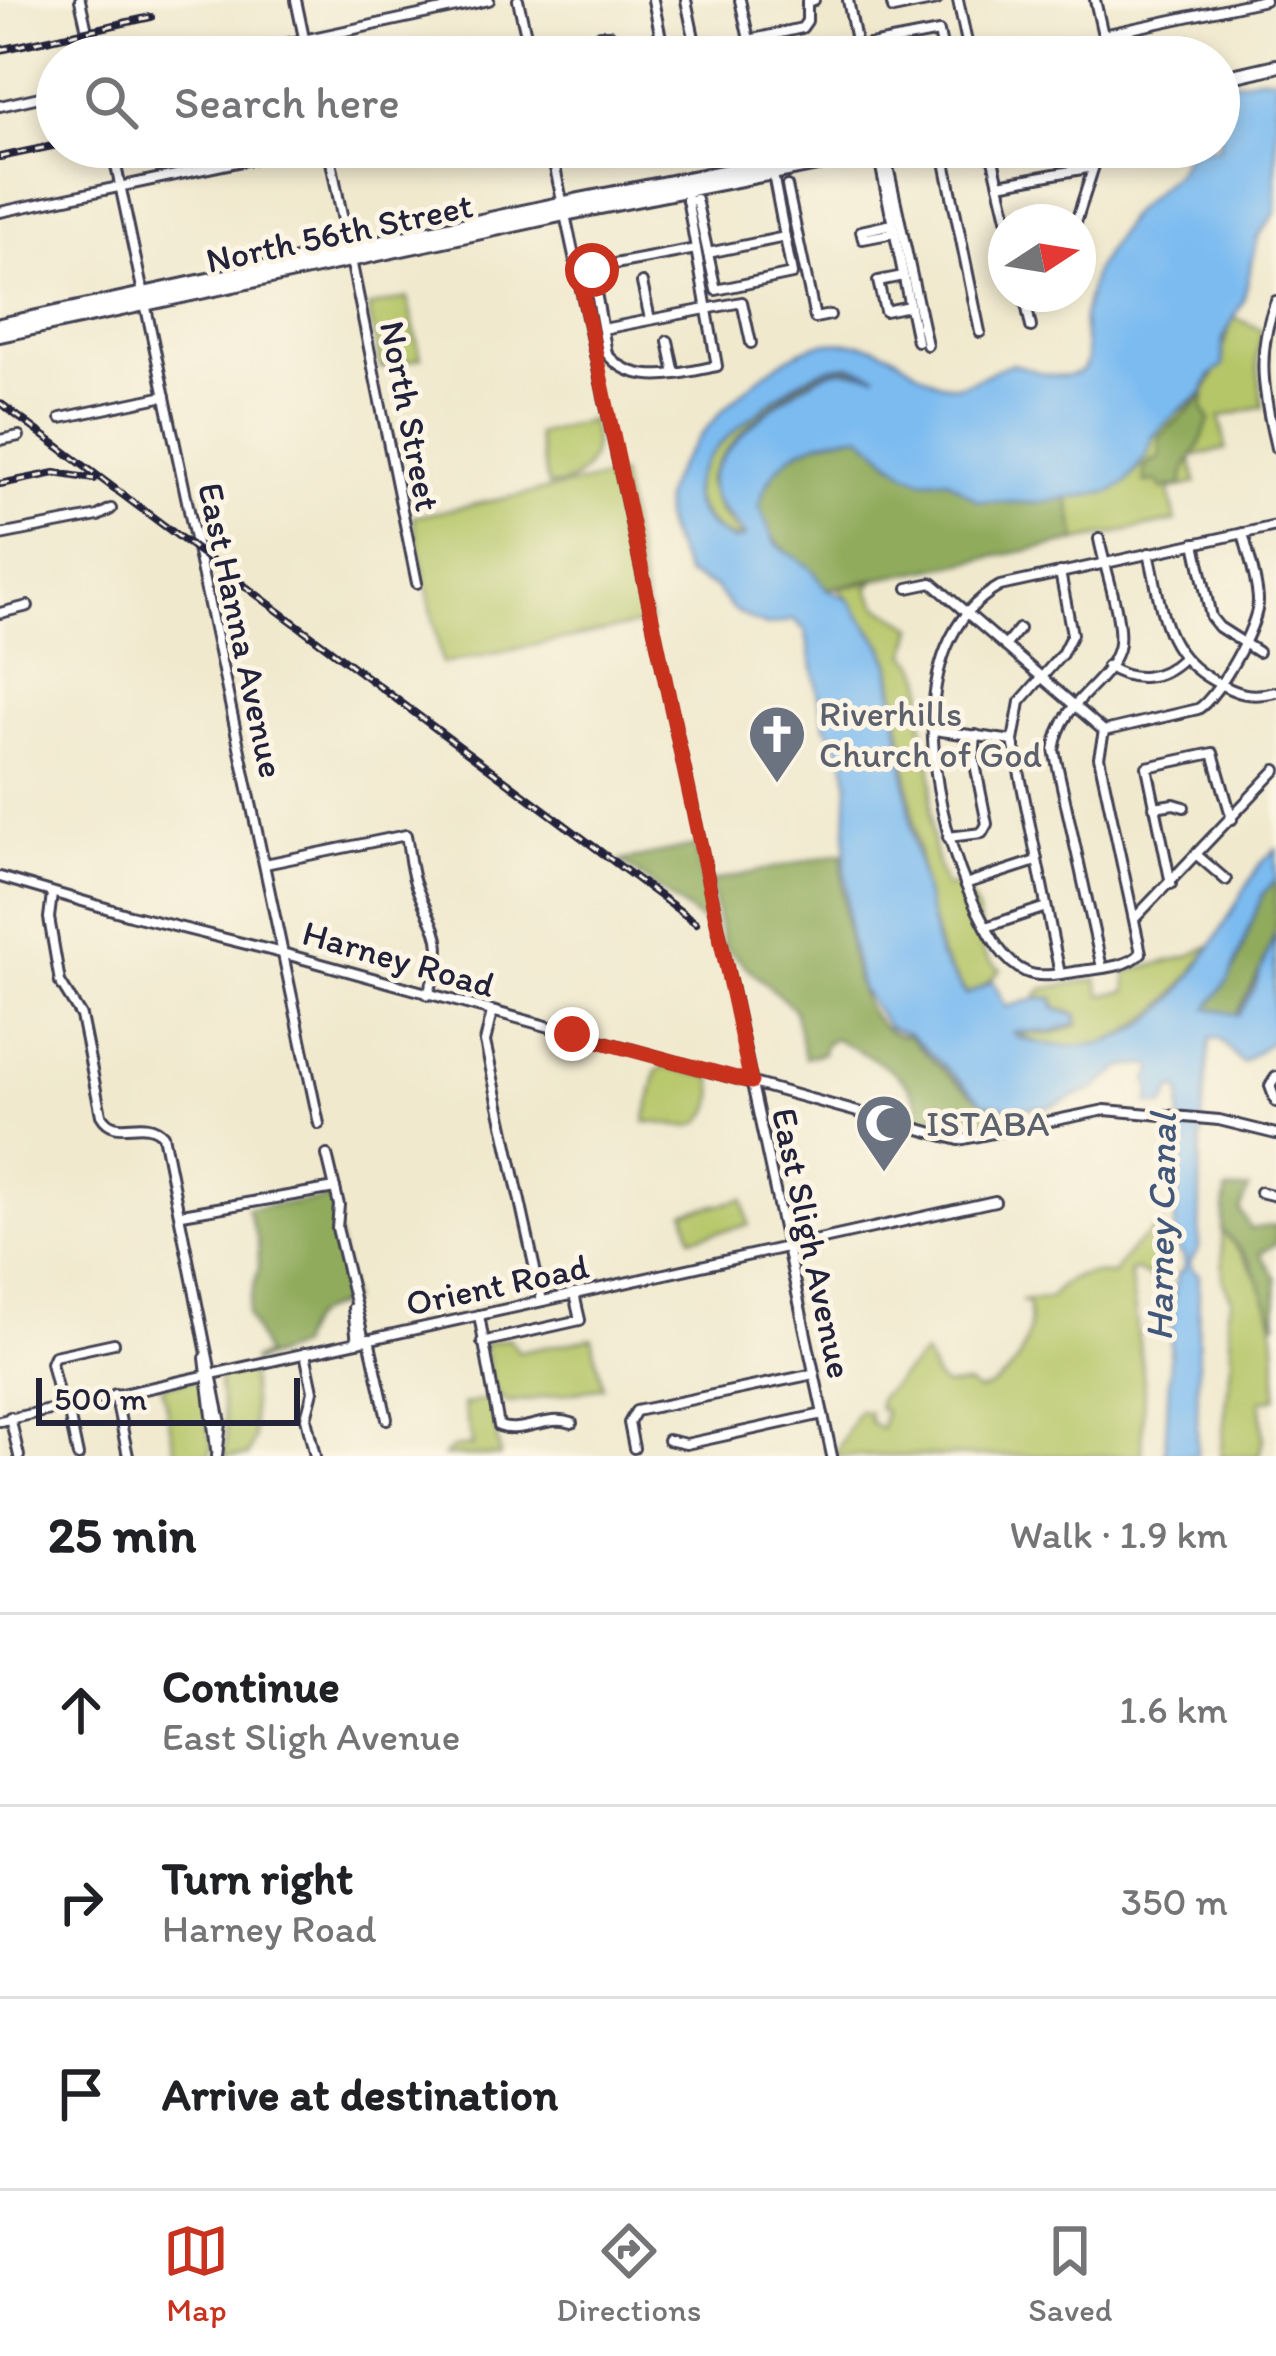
<!DOCTYPE html>
<html lang="en">
<head>
<meta charset="utf-8">
<style>
  :root { --surface:#fff; --page:#f6f6f6; --text:#202124; --muted:#757577; --line:#e0e0e0; --accent:#c8321e }
  body { margin:0; font-family:Itim,sans-serif; background:var(--page); color:var(--text) }
  .compass { position:absolute; left:988px; top:204px; width:108px; height:108px; border-radius:50%; background:var(--surface); box-shadow:0 6px 18px #0003; rotate:78deg }
  .scale { position:absolute; left:36px; bottom:30px; width:264px; box-sizing:border-box; padding-left:12px; border:6px solid #22223b; border-top:0; font-size:33px; line-height:42px; white-space:nowrap; color:#22223b; -webkit-text-stroke:9px #fcf5e5; paint-order:stroke }
  .stop { position:absolute; width:36px; height:36px; margin:-27px; border:9px solid #c8321e; border-radius:50%; background:#fff }
  .stop.end { background:#c8321e; border-color:#fff; box-shadow:0 3px 12px #0008 }
  .list { margin:0; padding:0; list-style:none }
  h2 { display:flex; justify-content:space-between; align-items:center; height:156px; margin:0; padding:0 48px; font-size:51px }
  h2 small { font-size:39px; font-weight:400; color:var(--muted) }
  .list li { display:grid; grid-template-columns:78px 1fr auto; gap:36px; align-items:center; box-sizing:border-box; height:192px; padding:0 48px; border-top:3px solid var(--line) }
  .list b { display:block; font-size:45px; white-space:nowrap }
  .list p { margin:0; font-size:39px; white-space:nowrap; color:var(--muted) }
  .list em { font-size:39px; font-style:normal; color:var(--muted) }
  .icon { flex:none; width:66px; height:66px; fill:none; stroke:currentColor; stroke-width:2; stroke-linecap:round; stroke-linejoin:round }
  .map { position:relative; flex:none; width:1276px; height:1456px; overflow:hidden }
  .search { position:absolute; background:var(--surface); box-shadow:0 6px 18px #0003; left:36px; right:36px; top:36px; height:132px; display:flex; align-items:center; gap:30px; box-sizing:border-box; padding:0 42px; border-radius:66px; color:var(--muted); font-size:45px }
  .sheet { height:732px; background:var(--surface) }
  nav { display:flex; justify-content:space-around; align-items:center; box-sizing:border-box; height:168px; border-top:3px solid var(--line); background:var(--surface); font-size:33px; color:var(--muted) }
  nav a { display:grid; justify-items:center; gap:6px }
  nav .on { color:var(--accent) }
  .map>svg:first-child { display:block }
  .green { fill:#b5c668; stroke:#6c7452; stroke-width:3 }
  .forest { fill:#90ab5c; stroke:#59664c; stroke-width:3 }
  .water { fill:#7cbbf0; stroke:#4f6e96; stroke-width:3; fill-rule:evenodd }
  .lines { fill:none; stroke-linecap:round; stroke-linejoin:round }
  .minor-casing { stroke:#414051; stroke-width:14 }
  .major-casing { stroke:#414051; stroke-width:18 }
  .minor { stroke:#fff; stroke-width:8 }
  .major { stroke:#fff; stroke-width:12 }
  .rail-casing { stroke:#22223b; stroke-width:8 }
  .rail { stroke:#fcf5e5; stroke-width:3; stroke-dasharray:9; stroke-linecap:butt }
  .route { stroke:#c8321e; stroke-width:15 }
  .labels { text-anchor:middle; stroke-width:10; stroke-linejoin:round; paint-order:stroke }
  .street-label { font-size:36px; fill:#22223b; stroke:#fcf5e5 }
  .worship-label { font-size:36px; fill:#5b616d; stroke:#fcf5e5; text-anchor:start }
  .water-label { font-size:39px; font-style:italic; fill:#42587a; stroke:#fcf5e5 }
</style>
</head>
<body>
<div class="map">
<svg width="1276" height="1456" viewBox="0 0 1276 1456">
  <rect width="100%" height="100%" fill="#fcf5e5"/>
  <filter id="ink" filterUnits="userSpaceOnUse"><feTurbulence type="fractalNoise" baseFrequency=".00833" numOctaves="2"/><feDisplacementMap in="SourceGraphic" scale="24" xChannelSelector="R" yChannelSelector="G"/><feConvolveMatrix kernelMatrix="1 2 1 2 8 2 1 2 1" color-interpolation-filters="sRGB"/></filter>
  <filter id="wash" filterUnits="userSpaceOnUse"><feTurbulence type="fractalNoise" baseFrequency=".004" numOctaves="4" result="noise"/><feDisplacementMap in="SourceGraphic" scale="48" xChannelSelector="R" yChannelSelector="G"/><feGaussianBlur stdDeviation="2.7" result="paint"/><feColorMatrix in="noise" values="0 0 0 0 0 0 0 0 0 0 0 0 0 0 0 0 0 1.4 0 .05"/><feComposite in="paint" operator="in"/></filter>
  <g filter="url(#wash)">
    <rect width="100%" height="100%" fill="#f0e9ce"/>
    <g class="green">
      <polygon points="407,298 421,358 381,368 368,307"/>
      <path d="M1234,317L1262,330L1257,359L1263,407L1220,417L1226,449L1191,457L1196,483L1169,490L1176,521L1077,541L1068,498C1102,492 1129,491 1146,456C1151,447 1151,439 1158,431C1170,415 1188,408 1201,395C1221,375 1222,342 1234,317Z"/>
      <path d="M834,367L858,368L874,375C862,371 849,366 836,369C798,376 719,444 708,482L718,509L742,538C730,540 719,533 710,523C699,512 691,496 695,480C707,441 795,379 834,367Z"/>
      <path d="M590,420C602,454 585,485 548,486L537,434Z"/>
      <polygon points="620,475 650,622 442,664 413,517"/>
      <path d="M873,582L868,589L878,606L914,627L907,655C914,660 921,668 923,677C927,688 920,702 921,714C923,736 934,768 932,788C928,821 933,856 946,888L953,885C958,890 964,892 969,897C990,919 966,950 1001,969C992,980 980,989 967,994L941,955L925,895L891,665L885,648L839,588Z"/>
      <path d="M1211,945C1169,1012 1099,1078 1015,1033L1051,1034L1078,1025V1015L1056,1007L1054,998L1036,997L1042,989L1097,979L1101,995L1127,991L1126,972L1189,956Z"/>
      <path d="M663,1067L712,1077C716,1091 716,1103 708,1114C692,1138 668,1120 645,1122L657,1071Z"/>
      <polygon points="743,1199 749,1225 691,1238 685,1212"/>
      <path d="M1162,1224L1155,1280L1135,1270L1130,1272L1144,1381L1142,1456H834L858,1411L869,1412L870,1422L881,1429L885,1411L879,1409V1398L924,1354L936,1378L945,1386L969,1385L977,1391C1015,1382 1035,1339 1028,1303L1021,1301L1050,1298C1068,1274 1085,1272 1114,1274C1124,1253 1142,1239 1162,1224Z"/>
      <path d="M1222,1230C1276,1291 1276,1320 1276,1398L1261,1401L1263,1439L1259,1456H1220L1232,1356L1227,1313L1232,1299L1223,1281Z"/>
      <polygon points="509,1338 519,1352 592,1338 603,1387 511,1403 503,1401 492,1385 484,1344"/>
      <path d="M250,1367L254,1438L248,1456H223C233,1428 217,1402 219,1374Z"/>
      <polygon points="200,1378 212,1448 209,1456 176,1456 162,1386"/>
      <polygon points="491,1398 500,1456 444,1456 452,1448 473,1446 463,1405"/>
    </g>
    <g class="forest">
      <path d="M1205,396L1203,409L1210,420C1205,428 1202,441 1198,448C1189,462 1183,468 1182,485L1162,489L1157,481L1145,483C1142,468 1146,461 1160,458V436Z"/>
      <path d="M861,435L875,443L890,461L923,480L947,479L978,501L1036,503L1068,498L1077,541L826,589C805,552 767,554 759,505C773,455 811,438 861,435Z"/>
      <polygon points="695,846 713,930 621,861"/>
      <path d="M842,853C842,894 847,1038 908,1036C936,1063 965,1096 1002,1110L997,1112L1004,1126L964,1136L919,1127C927,1076 869,1058 834,1038L825,1044L823,1053L805,1058L794,1009L724,946L710,882Z"/>
      <polygon points="1276,878 1276,930 1261,969 1236,1015 1208,1009 1236,966 1262,895"/>
      <polygon points="1249,1189 1240,1210 1250,1229 1276,1225 1276,1244 1260,1253 1276,1278 1276,1324 1251,1262 1222,1230 1226,1191"/>
      <path d="M331,1199L350,1301C317,1313 309,1310 297,1347L253,1363V1359L265,1355L247,1313L259,1267L258,1241L247,1208Z"/>
    </g>
    <path class="water" d="M1258,77H1276V212L1258,237L1243,301L1223,339V366L1211,375L1202,394L1183,407L1153,436L1146,456L1126,483L1110,492L1036,503L978,501L947,479L923,480L906,473L861,435C811,437 773,455 759,505L775,543L812,569L826,589L849,600L884,649L890,666L914,843L939,956L966,995L993,981L1006,1007L1039,998L1053,999L1054,1008L1077,1016L1076,1023L1050,1032H1013L1018,1038C1161,1078 1198,963 1260,864L1276,849V878L1262,895L1230,977L1208,1008L1239,1015L1255,987L1276,933L1273,1040L1242,1063L1220,1039L1210,1038L1201,1128L1199,1249L1190,1262L1192,1270L1199,1274L1197,1456H1165L1173,1299L1177,1275L1185,1268L1184,1256L1177,1249L1175,1229L1181,1094L1177,1088L1172,1089L1164,1106L1148,1104L1151,1094L1148,1079L1154,1070L1150,1065L1123,1067L1093,1090L1049,1107L1013,1108L984,1103L909,1034L888,1027L861,988L849,932L845,862L848,780L843,754L825,725L805,630L794,620L767,626L752,620L732,609L715,587L687,575C677,550 658,523 665,495C678,446 778,344 830,343C848,342 868,343 885,351C908,361 932,389 960,385C977,382 994,368 1011,364C1038,369 1054,384 1083,370L1087,361L1083,316L1094,272L1131,213L1176,173L1191,147H1219V85ZM849,365L877,375C862,375 848,367 832,372C801,380 710,450 711,484C712,508 736,518 745,537L733,541C656,499 706,453 753,416C783,392 809,367 849,365Z"/>
  </g>
  <g filter="url(#ink)">
    <g class="lines">
      <defs>
        <g id="minor">
          <polyline points="80,0 93,57"/>
          <polyline points="296,0 308,57"/>
          <polyline points="518,0 531,57"/>
          <polyline points="653,0 665,57"/>
          <polyline points="686,0 698,57"/>
          <polyline points="740,0 753,57"/>
          <polyline points="848,0 855,36"/>
          <polyline points="891,0 893,9 937,0"/>
          <polyline points="958,0 970,57"/>
          <polyline points="1095,0 1108,57"/>
          <polyline points="1103,35 1265,0"/>
          <polyline points="749,40 802,28 807,21 807,2 814,0"/>
          <polyline points="868,45 871,57"/>
          <polyline points="908,54 909,57"/>
          <polyline points="224,57 489,0"/>
          <polyline points="578,57 600,35 610,35 619,45 621,57"/>
          <polyline points="830,57 829,53 939,32 944,57"/>
          <polyline points="0,106 57,93"/>
          <polyline points="112,147 319,1124"/>
          <polyline points="328,147 417,583"/>
          <polyline points="942,147 980,332"/>
          <polyline points="990,147 1008,222"/>
          <polyline points="877,148 917,341"/>
          <polyline points="884,148 927,345"/>
          <polyline points="552,154 832,1456"/>
          <polyline points="999,184 1093,167"/>
          <polyline points="787,186 815,318 830,315"/>
          <polyline points="687,201 696,199 716,290 792,274 773,174"/>
          <polyline points="0,212 308,147"/>
          <polyline points="1076,222 1100,147"/>
          <polyline points="892,224 861,231 863,239 894,233"/>
          <polyline points="708,253 785,237"/>
          <path d="M592,270L607,354C635,388 680,373 717,366L685,187"/>
          <polyline points="577,271 696,249"/>
          <polyline points="903,276 878,281 885,311 909,306"/>
          <polyline points="642,283 650,319"/>
          <polyline points="1024,294 1031,327"/>
          <path d="M1276,301C1255,353 1264,395 1276,448"/>
          <polyline points="603,329 742,302 751,343"/>
          <polyline points="668,341 675,374"/>
          <polyline points="61,418 165,396"/>
          <polyline points="0,440 19,436"/>
          <polyline points="0,535 98,516 111,509"/>
          <path d="M1099,539C1104,566 1125,624 1118,649C1106,688 1062,698 1054,750L1102,968"/>
          <polyline points="1195,543 1211,617 1219,627 1258,652"/>
          <path d="M1149,553C1162,607 1161,652 1214,681C1238,694 1249,698 1276,692"/>
          <polyline points="1060,572 1072,634 1062,654 1020,702 1013,741 1060,974"/>
          <polyline points="908,588 932,583 1104,731"/>
          <polyline points="0,613 28,606"/>
          <polyline points="1005,646 1019,629"/>
          <path d="M1107,666C1133,683 1160,680 1182,659"/>
          <polyline points="934,730 1013,741"/>
          <path d="M1104,731L1099,757L1141,953C1127,968 1100,968 1081,971C1065,973 1041,979 1026,972C1001,961 988,931 976,908C934,822 895,644 1000,586L1276,526"/>
          <path d="M1104,731L1198,709C1218,697 1259,625 1258,600C1257,578 1248,554 1243,533"/>
          <polyline points="1154,807 1174,804 1184,807"/>
          <polyline points="948,837 982,833 987,824 974,759 976,735"/>
          <polyline points="1198,856 1226,880"/>
          <path d="M265,864L406,835C409,850 410,868 415,883C435,937 450,933 428,995"/>
          <polyline points="0,877 130,915 282,953 959,1140 1105,1110 1219,1120 1276,1134"/>
          <polyline points="965,884 1036,861"/>
          <polyline points="1171,884 1147,767 1213,753 1232,819"/>
          <path d="M52,894L49,918L60,982L81,1016L101,1115C116,1141 143,1114 163,1135L221,1423L217,1456"/>
          <polyline points="1135,918 1276,770"/>
          <polyline points="986,927 1046,907"/>
          <polyline points="492,1012 485,1042 542,1301"/>
          <polyline points="1276,1077 1270,1086 1276,1102"/>
          <polyline points="327,1155 339,1205 337,1228 364,1340"/>
          <polyline points="1260,1192 1276,1196"/>
          <polyline points="182,1214 335,1188"/>
          <polyline points="353,1308 357,1342"/>
          <path d="M479,1315L499,1426C522,1435 547,1414 572,1423"/>
          <polyline points="369,1339 387,1419"/>
          <polyline points="482,1342 580,1320 574,1294"/>
          <polyline points="305,1353 313,1391 306,1418 315,1456"/>
          <polyline points="205,1358 216,1449"/>
          <polyline points="115,1394 128,1456"/>
          <polyline points="67,1404 78,1456"/>
          <polyline points="61,1405 51,1363 54,1356 114,1343"/>
          <polyline points="10,1417 19,1456"/>
          <polyline points="0,1421 995,1201"/>
          <polyline points="668,1440 686,1444 823,1414"/>
          <polyline points="634,1448 629,1423 636,1411 814,1374"/>
        </g>
        <g id="major">
          <polyline points="1219,79 1276,66"/>
          <polyline points="0,325 564,203 850,147"/>
          <polyline points="0,335 565,214 903,147"/>
        </g>
      </defs>
      <use href="#minor" class="minor-casing"/>
      <use href="#major" class="major-casing"/>
      <use href="#minor" class="minor"/>
      <use href="#major" class="major"/>
      <defs>
        <g id="rail">
          <polyline points="0,50 151,17"/>
          <polyline points="452,57 471,53"/>
          <polyline points="0,157 57,145"/>
          <polyline points="0,403 696,923"/>
          <polyline points="0,484 55,473 94,479"/>
        </g>
      </defs>
      <use href="#rail" class="rail-casing"/>
      <use href="#rail" class="rail"/>
    </g>
  </g>
  <g class="lines" filter="url(#ink)">
    <polyline class="route" points="572,1034 751,1082 578,271 592,270"/>
  </g>
  <defs>
    <symbol id="church-pin" viewBox="-11 -11 22 30"><path d="M0 17L-7.5 6A9.5 9.5 0 1 1 7.5 6Z" fill="#6b7280" stroke="#fcf5e5"/><path d="M-1.2-6h2.4v3.5h3.3v2.4h-3.3V6h-2.4V-.1h-3.3v-2.4h3.3Z" fill="#fff"/></symbol>
    <symbol id="mosque-pin" viewBox="-11 -11 22 30"><path d="M0 17L-7.5 6A9.5 9.5 0 1 1 7.5 6Z" fill="#6b7280" stroke="#fcf5e5"/><path d="M3.5-4.9A6 6 0 1 0 3.5 4.9A5 5 0 1 1 3.5-4.9Z" fill="#fff"/></symbol>
  </defs>
  <g fill-rule="evenodd">
    <use href="#church-pin" x="744" y="701" width="66" height="90"/>
    <use href="#mosque-pin" x="851" y="1090" width="66" height="90"/>
  </g>
  <g class="labels">
    <g class="street-label">
      <text transform="translate(339 232) rotate(-12)" y="13">North 56th Street</text>
      <text transform="translate(411 416) rotate(79)" y="13">North Street</text>
      <text transform="translate(242 630) rotate(78)" y="13">East Hanna Avenue</text>
      <text transform="translate(399 958) rotate(16)" y="13">Harney Road</text>
      <text transform="translate(813 1243) rotate(78)" y="13">East Sligh Avenue</text>
      <text transform="translate(497 1284) rotate(-12)" y="13">Orient Road</text>
    </g>
    <g class="worship-label">
      <text x="819" y="726">Riverhills<tspan x="819" dy="41">Church of God</tspan></text>
      <text x="926" y="1136">ISTABA</text>
    </g>
    <g class="water-label">
      <text transform="translate(1160 1227) rotate(-89)" y="14">Harney Canal</text>
    </g>
  </g>
</svg>
<svg class="compass" viewBox="-18 -18 36 36"><path d="M0-13l5 13h-10z" fill="#e53935"/><path d="M0 13l5-13h-10z" fill="#757577"/></svg>
<div class="scale">500 m</div>
<div class="stop" style="left:592px;top:270px"></div>
<div class="stop end" style="left:572px;top:1034px"></div>
<div class="search"><svg class="icon" aria-label="search" viewBox="0 0 24 24"><circle cx="10" cy="10" r="6"/><path d="M15 15l6 6"/></svg>Search here</div>
</div>
<section class="sheet">
<h2>25 min<small>Walk · 1.9 km</small></h2>
<ul class="list">
<li><svg class="icon" aria-label="ahead" viewBox="0 0 24 24"><path d="M12 20V5M6 11l6-6 6 6"/></svg><div><b>Continue</b><p>East Sligh Avenue</p></div><em>1.6 km</em></li>
<li><svg class="icon" aria-label="right" viewBox="0 0 24 24"><path d="M7 20v-9h11M14 6l5 5-5 5"/></svg><div><b>Turn right</b><p>Harney Road</p></div><em>350 m</em></li>
<li><svg class="icon" aria-label="arrive" viewBox="0 0 24 24"><path d="M6 21V4h12l-3 4 3 4H6"/></svg><div><b>Arrive at destination</b></div></li>
</ul>
</section>
<nav>
<a class="on"><svg class="icon" aria-label="map" viewBox="0 0 24 24"><path d="M3 6l6-2 6 2 6-2v14l-6 2-6-2-6 2zM9 4v14M15 6v14"/></svg>Map</a>
<a><svg class="icon" aria-label="directions" viewBox="0 0 24 24"><path d="M12 3l9 9-9 9-9-9zM9 14v-3h6M13 9l2 2-2 2"/></svg>Directions</a>
<a><svg class="icon" aria-label="saved" viewBox="0 0 24 24"><path d="M7 4h10v16l-5-4-5 4z"/></svg>Saved</a>
</nav>
</body>
</html>
